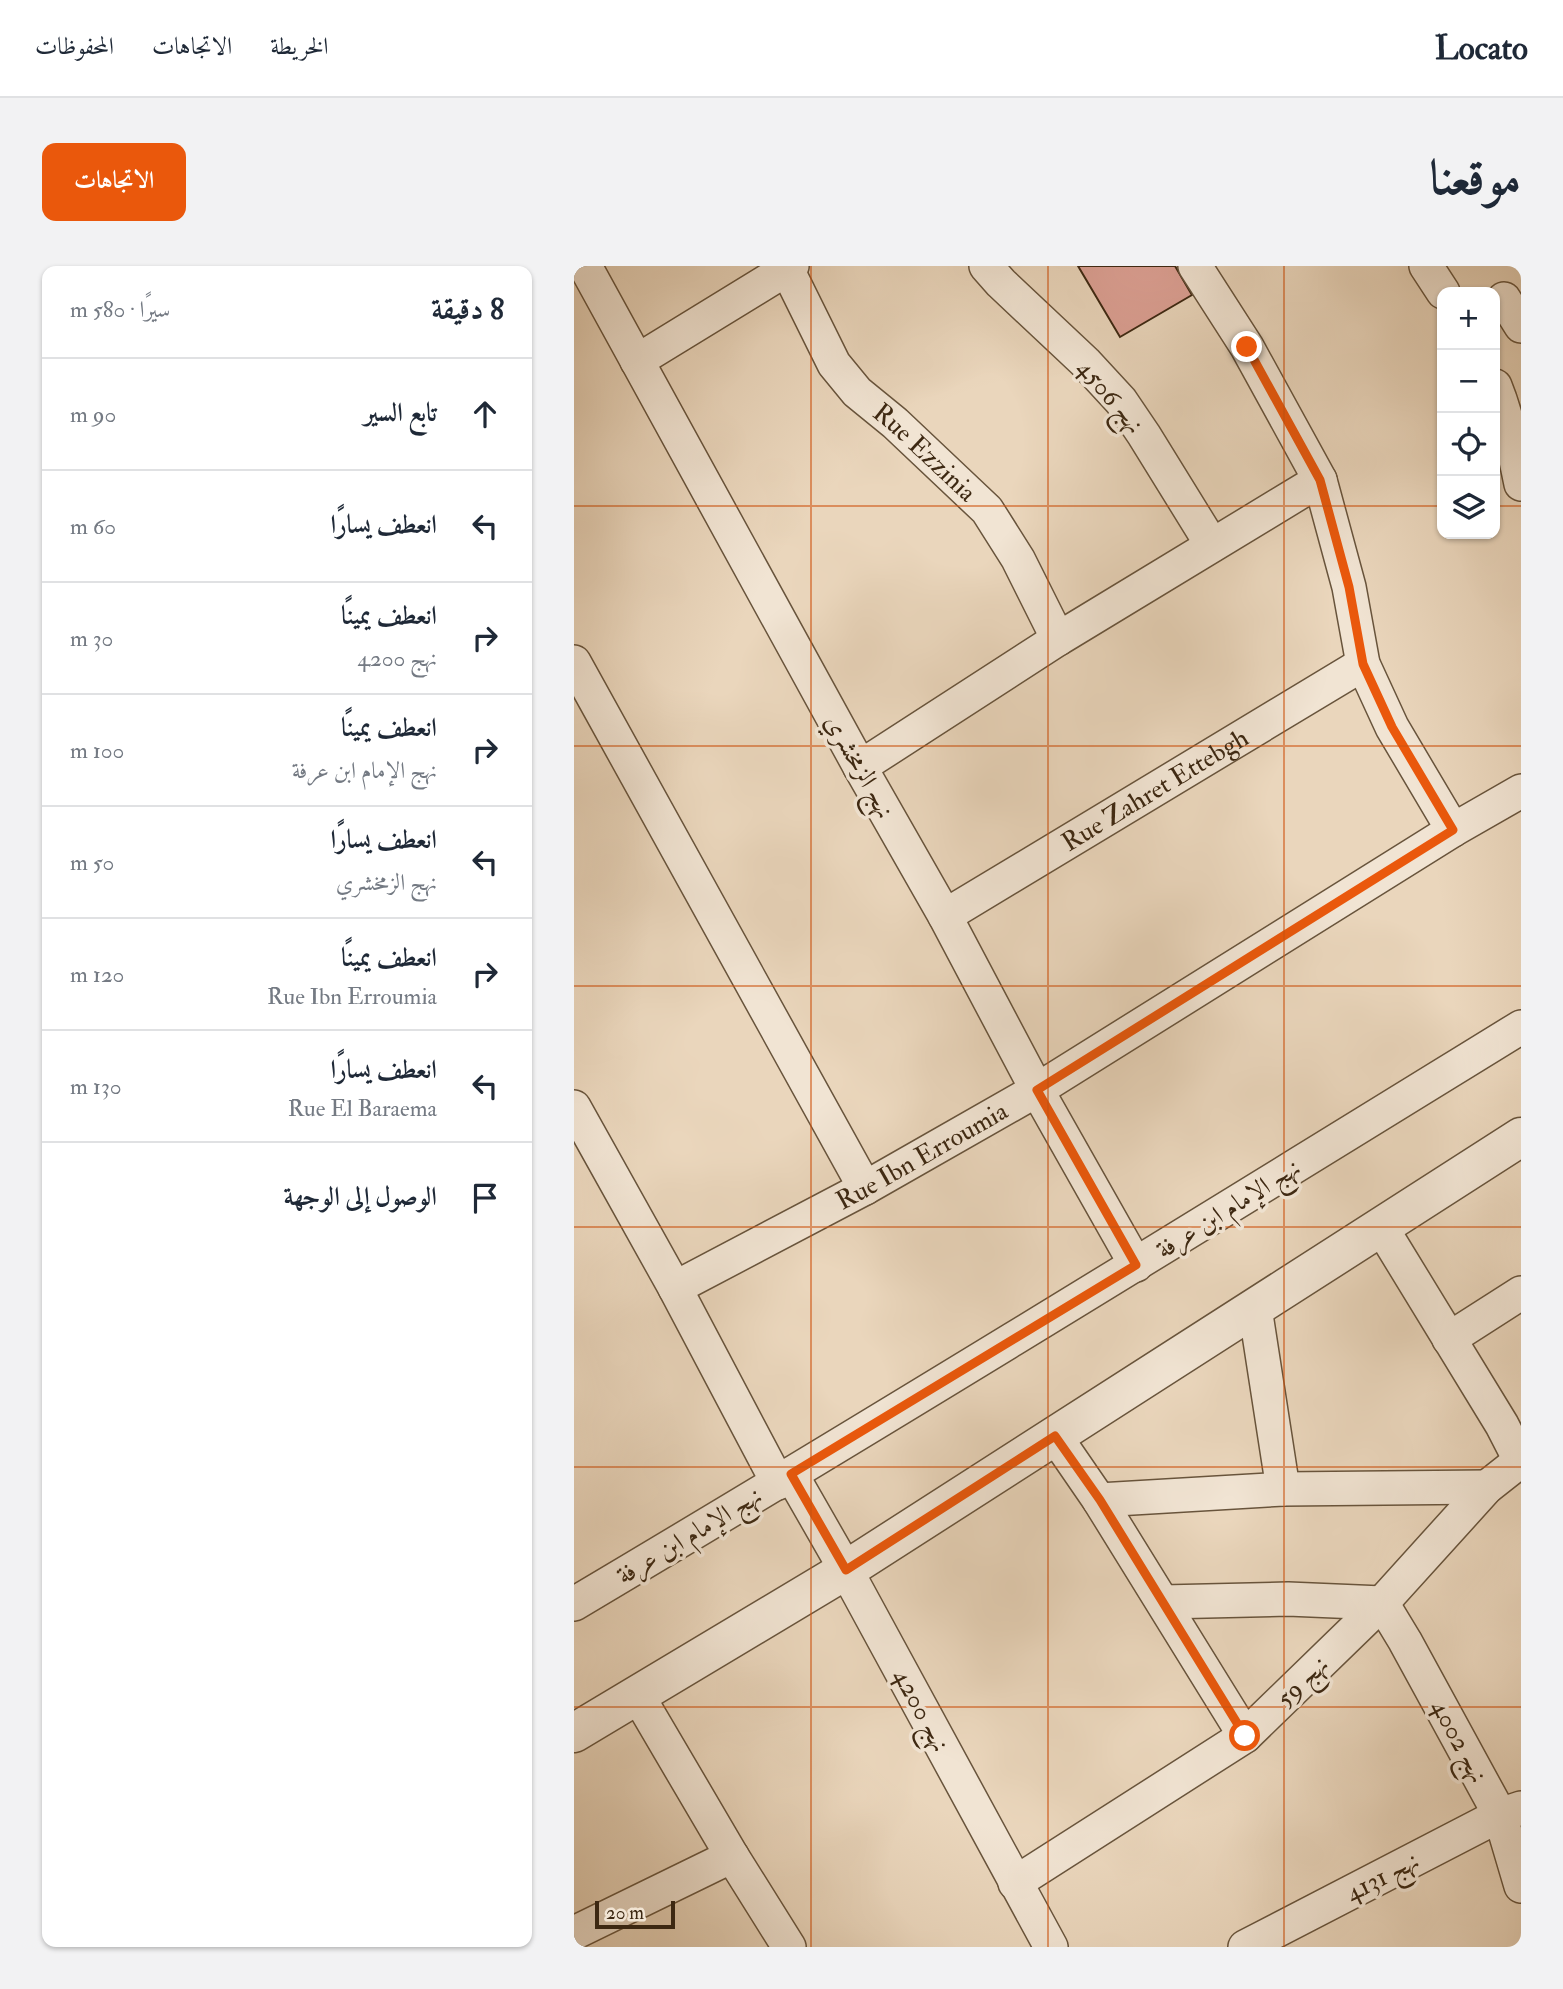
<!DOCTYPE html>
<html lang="ar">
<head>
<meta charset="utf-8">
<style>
  :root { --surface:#fff; --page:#f2f2f3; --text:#1f2937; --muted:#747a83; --line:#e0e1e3; --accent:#ea580c }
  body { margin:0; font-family:"IM FELL Double Pica",Amiri,serif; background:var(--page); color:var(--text); direction:rtl }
  .controls { position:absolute; right:21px; top:21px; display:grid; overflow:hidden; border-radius:14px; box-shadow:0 2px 5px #0004 }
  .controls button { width:63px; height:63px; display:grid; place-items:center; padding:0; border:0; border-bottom:2px solid var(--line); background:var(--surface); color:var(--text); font:35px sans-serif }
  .scale { position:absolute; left:21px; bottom:18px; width:80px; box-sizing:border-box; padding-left:7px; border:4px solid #3d2812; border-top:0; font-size:19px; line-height:24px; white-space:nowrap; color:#3d2812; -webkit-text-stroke:5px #f1e4d3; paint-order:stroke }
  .stop { position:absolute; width:21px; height:21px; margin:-16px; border:5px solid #ea580c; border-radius:50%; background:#fff }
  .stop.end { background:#ea580c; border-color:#fff; box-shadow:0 2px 7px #0008 }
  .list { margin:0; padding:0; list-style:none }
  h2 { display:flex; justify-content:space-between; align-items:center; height:91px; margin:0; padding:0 28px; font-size:30px }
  h2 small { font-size:23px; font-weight:400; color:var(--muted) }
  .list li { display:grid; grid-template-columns:46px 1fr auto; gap:21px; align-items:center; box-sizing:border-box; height:112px; padding:0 28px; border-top:2px solid var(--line) }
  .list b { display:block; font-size:26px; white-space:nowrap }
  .list p { margin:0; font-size:23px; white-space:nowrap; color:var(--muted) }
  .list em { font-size:23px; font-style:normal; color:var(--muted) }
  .icon { flex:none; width:38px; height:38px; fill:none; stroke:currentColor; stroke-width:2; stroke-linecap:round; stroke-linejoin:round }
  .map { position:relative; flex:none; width:947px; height:1681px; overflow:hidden; direction:ltr; border-radius:14px }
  header { display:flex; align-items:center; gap:42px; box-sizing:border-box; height:98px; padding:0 35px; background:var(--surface); border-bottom:2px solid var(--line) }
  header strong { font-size:33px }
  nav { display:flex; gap:38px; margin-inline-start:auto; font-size:24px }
  .intro { display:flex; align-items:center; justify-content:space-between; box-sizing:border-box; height:168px; padding:0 42px }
  h1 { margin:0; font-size:49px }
  .button { padding:18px 32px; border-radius:14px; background:var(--accent); color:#fff; font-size:24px; font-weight:700 }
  main { display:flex; gap:42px; padding:0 42px }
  aside { flex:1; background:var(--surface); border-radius:14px; box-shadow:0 2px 5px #0004 }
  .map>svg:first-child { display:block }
  .building { fill:#dca094; stroke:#3d2812; stroke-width:2 }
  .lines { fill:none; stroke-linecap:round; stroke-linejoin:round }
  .minor-casing { stroke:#68543c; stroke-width:36 }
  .tertiary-casing { stroke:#68543c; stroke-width:41 }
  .minor { stroke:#f1e4d3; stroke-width:33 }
  .tertiary { stroke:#f1e4d3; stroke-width:38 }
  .route { stroke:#ea580c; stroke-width:9 }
  .grid { fill:none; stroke:#ce520d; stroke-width:2; stroke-opacity:0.55 }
  .labels { text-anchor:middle; stroke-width:7; stroke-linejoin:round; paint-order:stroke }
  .street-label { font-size:26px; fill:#3d2812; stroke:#f1e4d3 }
</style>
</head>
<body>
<header>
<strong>Locato</strong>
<nav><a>الخريطة</a><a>الاتجاهات</a><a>المحفوظات</a></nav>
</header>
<div class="intro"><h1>موقعنا</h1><a class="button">الاتجاهات</a></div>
<main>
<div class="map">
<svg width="947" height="1681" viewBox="0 0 947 1681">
  <rect width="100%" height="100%" fill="#ead6bc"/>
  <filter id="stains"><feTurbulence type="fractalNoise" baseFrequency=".00286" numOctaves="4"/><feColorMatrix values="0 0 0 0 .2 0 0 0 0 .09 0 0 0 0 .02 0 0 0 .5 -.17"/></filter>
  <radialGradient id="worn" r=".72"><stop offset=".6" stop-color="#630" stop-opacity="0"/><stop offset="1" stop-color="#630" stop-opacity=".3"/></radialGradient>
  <polygon class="building" points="504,0 601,0 618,29 546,71"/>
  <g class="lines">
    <defs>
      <g id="minor">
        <polyline points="11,0 286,501 371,650 463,824 562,999"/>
        <polyline points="412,0 427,17 511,96 547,135 570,169 638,279"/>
        <polyline points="621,0 673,81 746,214 775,321 789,398 818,461 879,564"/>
        <polyline points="852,0 869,26"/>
        <path id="s1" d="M213,3L260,98L283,126L321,157L413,244L444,293L484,373"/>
        <polyline points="930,33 947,60"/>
        <polyline points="63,95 218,0"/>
        <path d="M921,120C934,152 940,185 947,218"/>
        <polyline points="0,396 291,922"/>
        <polyline points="286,501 484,373 746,214"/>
        <path id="s2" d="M371,650L789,398"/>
        <polyline points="0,841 101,1022 204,1217"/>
        <polyline points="807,961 928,1159 947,1196"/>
        <path id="s3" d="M101,1022L291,922L463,824L879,564L947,525"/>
        <polyline points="681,1042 709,1223"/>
        <polyline points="875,1073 947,1027"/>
        <polyline points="481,1170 525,1234 671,1470"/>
        <polyline points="217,1208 272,1304 477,1681"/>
        <polyline points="525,1234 709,1223 913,1221"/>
        <polyline points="589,1336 714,1333 808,1337 831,1375 926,1549 947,1620"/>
        <path d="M0,1338C318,1149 632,955 947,761"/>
        <polyline points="64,1430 158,1590 215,1681"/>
        <polyline points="441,1617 671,1470 808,1337 913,1221 946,1195"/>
        <polyline points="0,1667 158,1590"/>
        <polyline points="671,1681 926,1549 947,1542"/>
      </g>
      <polyline id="tertiary" points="0,1467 272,1304 947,871"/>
    </defs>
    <use href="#minor" class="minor-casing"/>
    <use href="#tertiary" class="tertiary-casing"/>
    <use href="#minor" class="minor"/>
    <use href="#tertiary" class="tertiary"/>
  </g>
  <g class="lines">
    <polyline class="route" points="671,1470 526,1234 481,1170 272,1304 217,1208 562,999 463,824 879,564 818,461 789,398 775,321 746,214 673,81"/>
  </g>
  <path class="grid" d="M237,0V1681M474,0V1681M710,0V1681M0,240H868M921,240H947M0,480H947M0,720H947M0,961H947M0,1201H947M0,1441H947"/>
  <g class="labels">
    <g class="street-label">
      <text transform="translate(537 130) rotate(50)" y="9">نهج 4506</text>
      <text dy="9" stroke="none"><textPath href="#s1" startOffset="233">Rue Ezzinia</textPath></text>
      <text transform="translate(286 500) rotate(61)" y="9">نهج الزمخشري</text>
      <text dy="9" stroke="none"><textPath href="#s2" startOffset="245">Rue Zahret Ettebgh</textPath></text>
      <text dy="9" stroke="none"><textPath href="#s3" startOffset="280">Rue Ibn Erroumia</textPath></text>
      <text transform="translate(654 942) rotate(-32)" y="9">نهج الإمام ابن عرفة</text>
      <text transform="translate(115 1269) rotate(-31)" y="9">نهج الإمام ابن عرفة</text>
      <text transform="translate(728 1415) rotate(-44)" y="9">نهج 59</text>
      <text transform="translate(348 1444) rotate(62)" y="9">نهج 4200</text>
      <text transform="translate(886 1475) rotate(62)" y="9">نهج 4002</text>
      <text transform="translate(808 1610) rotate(-27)" y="9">نهج 4131</text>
    </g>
  </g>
  <rect width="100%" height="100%" filter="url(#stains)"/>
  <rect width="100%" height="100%" fill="url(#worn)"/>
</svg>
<div class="controls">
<button>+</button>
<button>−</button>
<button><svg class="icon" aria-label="locate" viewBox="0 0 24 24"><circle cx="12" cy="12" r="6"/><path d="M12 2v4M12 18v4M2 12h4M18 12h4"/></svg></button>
<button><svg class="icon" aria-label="layers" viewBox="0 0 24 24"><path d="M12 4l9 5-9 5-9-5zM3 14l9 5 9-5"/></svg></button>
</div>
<div class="scale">20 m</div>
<div class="stop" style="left:671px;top:1470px"></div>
<div class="stop end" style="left:673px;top:81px"></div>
</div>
<aside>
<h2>8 دقيقة<small>سيرًا · 580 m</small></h2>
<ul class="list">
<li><svg class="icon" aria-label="ahead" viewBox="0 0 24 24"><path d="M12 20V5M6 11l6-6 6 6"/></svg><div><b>تابع السير</b></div><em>90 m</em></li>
<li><svg class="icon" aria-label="left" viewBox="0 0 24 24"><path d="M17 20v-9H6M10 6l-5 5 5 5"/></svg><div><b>انعطف يسارًا</b></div><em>60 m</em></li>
<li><svg class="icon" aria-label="right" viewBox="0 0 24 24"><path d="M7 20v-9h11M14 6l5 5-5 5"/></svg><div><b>انعطف يمينًا</b><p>نهج 4200</p></div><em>30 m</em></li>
<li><svg class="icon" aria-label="right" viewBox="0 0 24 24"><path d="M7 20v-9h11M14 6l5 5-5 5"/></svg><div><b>انعطف يمينًا</b><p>نهج الإمام ابن عرفة</p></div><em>100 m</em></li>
<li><svg class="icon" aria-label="left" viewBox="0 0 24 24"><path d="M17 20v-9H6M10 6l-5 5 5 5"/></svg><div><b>انعطف يسارًا</b><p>نهج الزمخشري</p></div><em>50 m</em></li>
<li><svg class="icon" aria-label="right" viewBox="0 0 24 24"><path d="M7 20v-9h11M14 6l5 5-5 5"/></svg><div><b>انعطف يمينًا</b><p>Rue Ibn Erroumia</p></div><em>120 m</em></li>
<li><svg class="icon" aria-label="left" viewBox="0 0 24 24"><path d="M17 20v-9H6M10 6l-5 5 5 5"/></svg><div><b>انعطف يسارًا</b><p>Rue El Baraema</p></div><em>130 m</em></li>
<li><svg class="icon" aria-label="arrive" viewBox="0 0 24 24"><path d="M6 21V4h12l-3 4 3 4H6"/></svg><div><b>الوصول إلى الوجهة</b></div></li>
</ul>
</aside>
</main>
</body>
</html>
